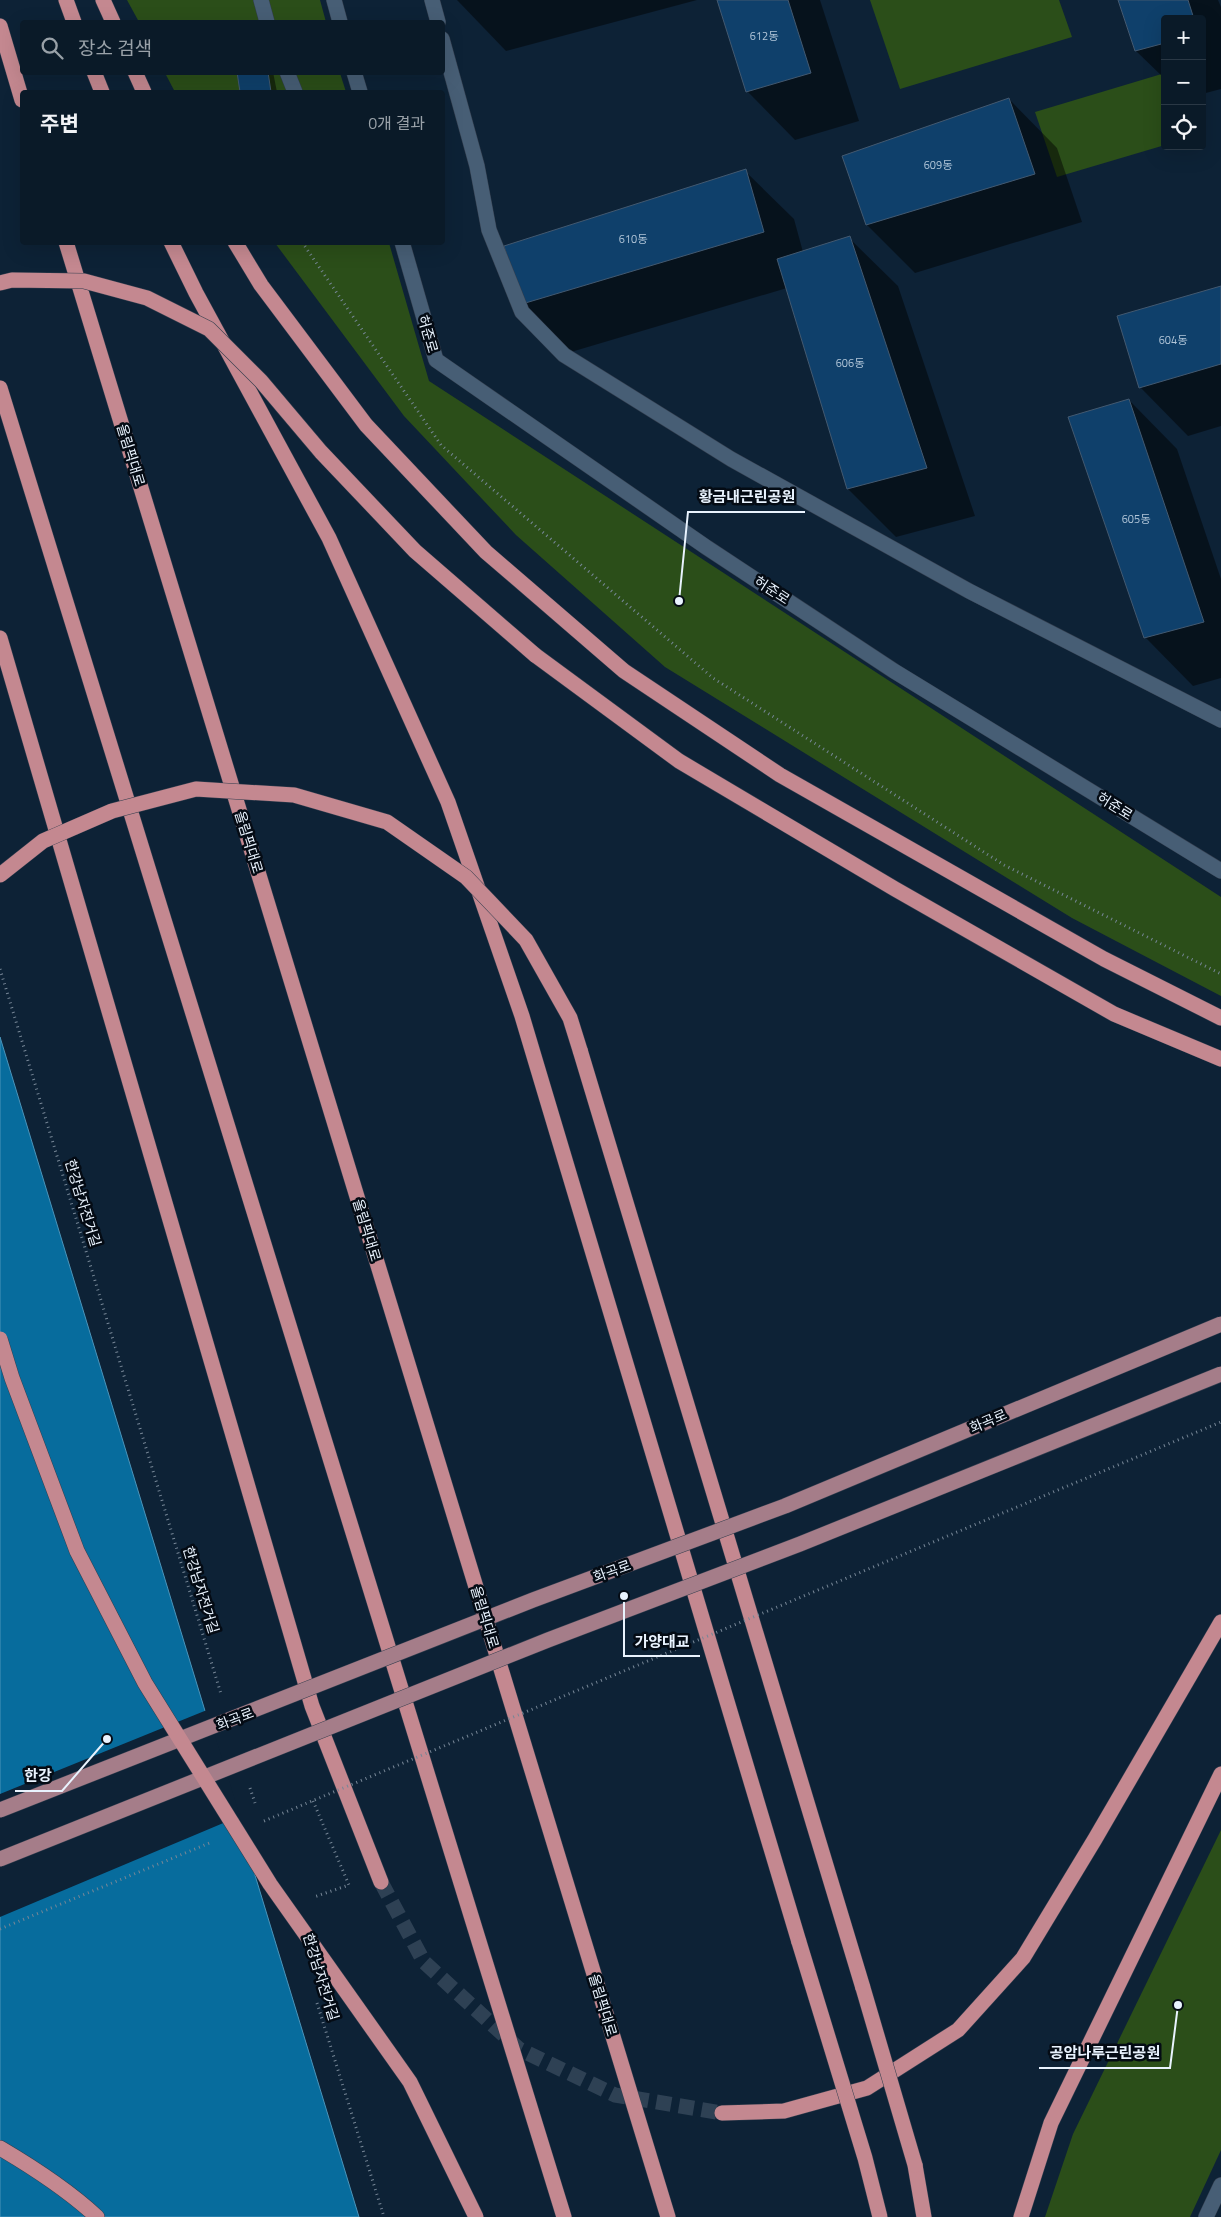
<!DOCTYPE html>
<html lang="ko">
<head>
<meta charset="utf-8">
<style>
  :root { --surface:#0a1a28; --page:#182734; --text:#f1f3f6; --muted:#99a1a8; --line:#2a3845 }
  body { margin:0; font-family:"Titillium Web","Noto Sans KR",sans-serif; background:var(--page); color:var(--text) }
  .controls { position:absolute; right:15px; top:15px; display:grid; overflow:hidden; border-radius:5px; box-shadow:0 5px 20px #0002 }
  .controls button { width:45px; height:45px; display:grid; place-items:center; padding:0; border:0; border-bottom:1px solid var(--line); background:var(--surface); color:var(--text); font:25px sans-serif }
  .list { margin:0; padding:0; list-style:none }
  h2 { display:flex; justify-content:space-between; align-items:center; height:65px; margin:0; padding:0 20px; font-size:21px }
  h2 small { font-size:16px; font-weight:400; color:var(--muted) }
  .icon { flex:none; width:28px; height:28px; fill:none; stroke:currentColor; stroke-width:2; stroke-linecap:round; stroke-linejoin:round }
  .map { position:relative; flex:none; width:1221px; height:2217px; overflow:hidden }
  .search { position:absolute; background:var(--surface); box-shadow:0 5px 20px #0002; left:20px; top:20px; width:425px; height:55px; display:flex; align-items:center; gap:12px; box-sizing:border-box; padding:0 18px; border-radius:5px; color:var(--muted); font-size:19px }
  .panel { position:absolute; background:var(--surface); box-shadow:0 5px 20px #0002; left:20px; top:90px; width:425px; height:155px; border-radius:5px }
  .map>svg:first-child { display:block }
  .green { fill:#2b4e19 }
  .water { fill:#076c9d; stroke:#4b94ba }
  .pier { fill:#0d2236 }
  .shadow { fill:#0007 }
  .building { fill:#0f406b; stroke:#435970 }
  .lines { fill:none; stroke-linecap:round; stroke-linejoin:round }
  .trunk-tunnel { stroke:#2e4154; stroke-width:15; stroke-dasharray:15 8; stroke-linecap:butt }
  .service-casing { stroke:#333e4e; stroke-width:16 }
  .pedestrian-casing { stroke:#333e4e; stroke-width:16 }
  .minor-casing { stroke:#333e4e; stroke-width:16 }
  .trunk-casing { stroke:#333e4e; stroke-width:16 }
  .path { stroke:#778797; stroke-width:3; stroke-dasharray:1 4; stroke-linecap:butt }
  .service { stroke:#475e75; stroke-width:15 }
  .pedestrian { stroke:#475e75; stroke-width:15 }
  .minor { stroke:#475e75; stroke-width:15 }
  .trunk { stroke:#c48890; stroke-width:15 }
  .primary-bridge-casing { stroke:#333e4e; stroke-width:16; stroke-linecap:butt }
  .trunk-bridge-casing { stroke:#333e4e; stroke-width:16; stroke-linecap:butt }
  .path-bridge { stroke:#778797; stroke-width:3; stroke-dasharray:1 4; stroke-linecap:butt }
  .primary-bridge { stroke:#a57d89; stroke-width:15 }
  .trunk-bridge { stroke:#c48890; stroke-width:15 }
  .labels { text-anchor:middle; stroke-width:5; stroke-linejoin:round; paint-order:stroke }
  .number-label { font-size:11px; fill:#b2c6d9 }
  .street-label { font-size:14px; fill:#e9f3fe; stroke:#040b14 }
  .leader { fill:none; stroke:#e9f3fe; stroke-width:2 }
  .callout-dot { fill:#e9f3fe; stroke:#040b14; stroke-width:2 }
  .callout-label { font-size:15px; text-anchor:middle; font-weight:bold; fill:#e9f3fe; stroke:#040b14; stroke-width:5; stroke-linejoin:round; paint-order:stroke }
</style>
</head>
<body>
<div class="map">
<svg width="1221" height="2217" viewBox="0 0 1221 2217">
  <rect width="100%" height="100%" fill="#0d2236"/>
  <g class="green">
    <polygon points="127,0 320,0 326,22 139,22"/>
    <polygon points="870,0 1059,0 1072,37 900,89"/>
    <polygon points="165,73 340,73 346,92 175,92"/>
    <polygon points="1165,73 1165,145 1057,177 1035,112"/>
    <polygon points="275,243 389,243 429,381 1221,897 1221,996 1072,918 665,667 516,535 404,416"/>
    <polygon points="1221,1830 1221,2150 1190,2217 1045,2217 1073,2134"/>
  </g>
  <polygon class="water" points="0,1037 359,2217 0,2217"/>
  <polygon class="pier" points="207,1710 240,1816 0,1917 0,1794"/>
  <g class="shadow">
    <polygon points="457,0 697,0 506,51"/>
    <polygon points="718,0 820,0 859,121 795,140 747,91"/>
    <polygon points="1120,0 1218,0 1221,7 1221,89 1202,94 1202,19 1165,19 1165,79 1136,51"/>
    <polygon points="238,72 273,72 277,92 241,92"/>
    <polygon points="1009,99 1057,148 1082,222 915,273 867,225"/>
    <polygon points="745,171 794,219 803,252 849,238 898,286 975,516 896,537 848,489 787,288 571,352 523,303"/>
    <polygon points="1221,287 1221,426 1188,436 1140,387"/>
    <polygon points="1129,400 1177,449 1221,579 1221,678 1193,686 1145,637"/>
  </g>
  <g class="building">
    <polygon points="717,0 788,0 811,73 746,92"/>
    <polygon points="1118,0 1188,0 1194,19 1165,19 1165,43 1135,51"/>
    <polygon points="237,72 268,72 271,92 240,92"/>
    <polygon points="1009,98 1035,174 866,225 842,156"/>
    <polygon points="746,169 764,232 522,304 504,246"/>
    <polygon points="850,236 927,468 847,489 777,259"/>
    <polygon points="1221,286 1221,364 1139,388 1117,316"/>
    <polygon points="1129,399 1204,622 1144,638 1068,417"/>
  </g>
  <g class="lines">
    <polyline class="trunk-tunnel" points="381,1882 424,1962 519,2049 615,2095 722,2113"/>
    <defs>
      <g id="service">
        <polyline points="432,0 438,22"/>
        <polyline points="442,39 477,166 489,230 522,312 564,355 731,459 969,591 1221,720"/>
      </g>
      <g id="pedestrian">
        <polyline points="261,0 267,22"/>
        <polyline points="287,72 295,92"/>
      </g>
      <g id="minor">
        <polyline points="334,0 340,22"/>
        <polyline points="354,72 360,92"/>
        <polyline points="402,242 436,360 706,547 894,671 1221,871"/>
        <polyline points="1206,2217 1221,2185"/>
      </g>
      <g id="trunk">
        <polyline points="66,0 74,22"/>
        <polyline points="103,0 113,22"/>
        <polyline points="0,26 22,100"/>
        <polyline points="94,72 102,92"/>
        <polyline points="135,72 144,92"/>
        <polyline points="66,242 668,2217"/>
        <polyline points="171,242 196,293 329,538 448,802 522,1016 799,1942"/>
        <polyline points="235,242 261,285 366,425 486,552 624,671 780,775 1104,959 1221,1018"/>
        <polyline points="0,388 564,2217"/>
        <polyline points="0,638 312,1706 381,1882"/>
        <polyline points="535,655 679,761 895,889 1114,1014 1221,1059"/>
        <polyline points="580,1050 863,1988"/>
        <polyline points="722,2113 784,2111 867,2088 958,2030 1023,1958 1095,1839 1221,1622"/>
        <path d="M0,2148C34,2168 68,2190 97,2217"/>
        <polyline points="915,2165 924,2217"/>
        <polyline points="1021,2217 1051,2123 1221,1774"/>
      </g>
    </defs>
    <use href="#service" class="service-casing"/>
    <use href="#pedestrian" class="pedestrian-casing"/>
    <use href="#minor" class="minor-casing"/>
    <use href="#trunk" class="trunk-casing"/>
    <g class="path">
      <polyline points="302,242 441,445 713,678 1004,865 1221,974"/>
      <polyline points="0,969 221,1694"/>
      <polyline points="250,1788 255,1803"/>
      <polyline points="313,1801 349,1885 314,1897"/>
      <polyline points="317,2003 384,2217"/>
    </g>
    <use href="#service" class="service"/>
    <use href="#pedestrian" class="pedestrian"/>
    <use href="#minor" class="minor"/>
    <use href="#trunk" class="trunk"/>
    <defs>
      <g id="primary-bridge">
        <polyline points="0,1810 533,1600 785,1506 1221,1324"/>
        <polyline points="0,1859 548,1640 800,1544 1221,1374"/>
      </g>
      <g id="trunk-bridge">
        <polyline points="0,283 12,280 84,281 147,298 209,329 261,381 321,452 415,551 535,655"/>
        <polyline points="0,875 43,841 112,811 196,789 294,795 387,822 466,877 526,940 570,1018 580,1050"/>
        <polyline points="0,1339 12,1378 77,1551 145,1683 270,1884 410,2082 476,2217"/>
        <polyline points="799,1942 865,2158 880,2217"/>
        <polyline points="863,1988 915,2165"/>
      </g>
    </defs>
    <use href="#primary-bridge" class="primary-bridge-casing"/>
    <use href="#trunk-bridge" class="trunk-bridge-casing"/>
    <g class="path-bridge">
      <polyline points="264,1821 1221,1422"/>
      <polyline points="0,1929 212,1842"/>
    </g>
    <use href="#primary-bridge" class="primary-bridge"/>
    <use href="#trunk-bridge" class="trunk-bridge"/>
  </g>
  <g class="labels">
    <g class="number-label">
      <text x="764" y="40">612동</text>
      <text x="938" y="169">609동</text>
      <text x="633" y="243">610동</text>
      <text x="1173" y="344">604동</text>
      <text x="850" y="367">606동</text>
      <text x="1136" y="523">605동</text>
    </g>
    <g class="street-label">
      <text transform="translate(428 334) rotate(74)" y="5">허준로</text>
      <text transform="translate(131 455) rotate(73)" y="5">올림픽대로</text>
      <text transform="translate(772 590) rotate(33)" y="5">허준로</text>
      <text transform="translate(1115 806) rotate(32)" y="5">허준로</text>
      <text transform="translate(249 842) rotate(73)" y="5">올림픽대로</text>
      <text transform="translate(83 1203) rotate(73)" y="5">한강남자전거길</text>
      <text transform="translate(367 1230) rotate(73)" y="5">올림픽대로</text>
      <text transform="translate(988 1421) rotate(-23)" y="5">화곡로</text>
      <text transform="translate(612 1571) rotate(-20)" y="5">화곡로</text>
      <text transform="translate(201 1590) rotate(73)" y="5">한강남자전거길</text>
      <text transform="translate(485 1617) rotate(73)" y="5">올림픽대로</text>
      <text transform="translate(235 1719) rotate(-21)" y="5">화곡로</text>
      <text transform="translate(321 1977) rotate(73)" y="5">한강남자전거길</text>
      <text transform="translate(603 2005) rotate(73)" y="5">올림픽대로</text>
    </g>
  </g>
  <path class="leader" d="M679 601L688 512H805M624 1596L624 1656H700M107 1739L62 1791H15M1178 2005L1170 2068H1039"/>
  <g class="callout-dot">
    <circle cx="679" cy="601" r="5"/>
    <circle cx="624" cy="1596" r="5"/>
    <circle cx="107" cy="1739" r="5"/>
    <circle cx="1178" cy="2005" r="5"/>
  </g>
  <g class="callout-label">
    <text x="747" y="502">황금내근린공원</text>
    <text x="662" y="1647">가양대교</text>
    <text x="38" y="1781">한강</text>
    <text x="1105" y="2058">공암나루근린공원</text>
  </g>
</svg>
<div class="controls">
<button>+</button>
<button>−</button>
<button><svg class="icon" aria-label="locate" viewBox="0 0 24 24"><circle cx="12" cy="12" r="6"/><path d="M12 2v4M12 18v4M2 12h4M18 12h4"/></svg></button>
</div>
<div class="search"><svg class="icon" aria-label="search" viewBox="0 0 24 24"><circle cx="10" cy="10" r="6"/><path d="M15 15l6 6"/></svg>장소 검색</div>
<section class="panel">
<h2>주변<small>0개 결과</small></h2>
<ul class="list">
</ul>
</section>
</div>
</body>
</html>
